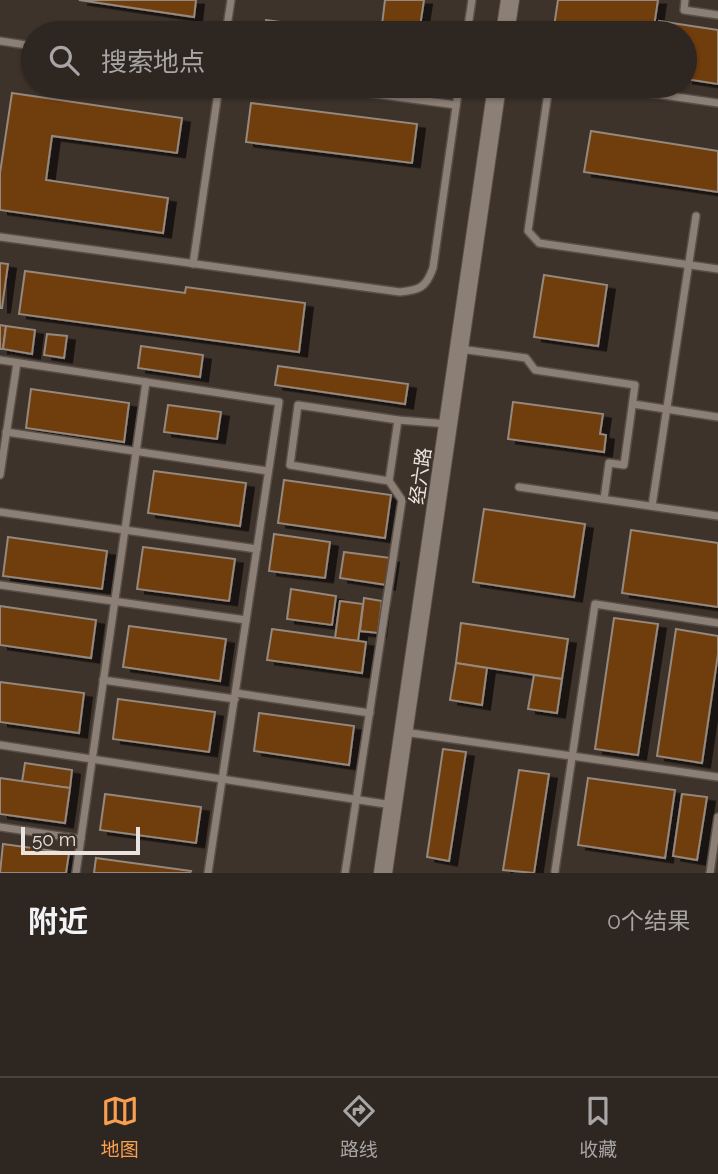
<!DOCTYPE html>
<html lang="zh">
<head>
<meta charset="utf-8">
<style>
  :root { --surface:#2e2620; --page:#362e29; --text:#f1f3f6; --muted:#a7a5a5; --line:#49433e; --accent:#fa9f4f }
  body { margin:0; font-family:Raleway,"Noto Sans SC",sans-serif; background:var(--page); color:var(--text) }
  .scale { position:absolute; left:21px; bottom:18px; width:119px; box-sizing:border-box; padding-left:7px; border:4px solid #eae3de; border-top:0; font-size:19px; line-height:24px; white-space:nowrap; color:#eae3de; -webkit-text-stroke:5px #3e332b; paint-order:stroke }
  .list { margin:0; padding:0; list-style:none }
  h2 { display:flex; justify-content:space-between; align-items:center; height:91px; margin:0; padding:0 28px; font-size:30px }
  h2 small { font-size:23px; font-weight:400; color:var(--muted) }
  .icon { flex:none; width:38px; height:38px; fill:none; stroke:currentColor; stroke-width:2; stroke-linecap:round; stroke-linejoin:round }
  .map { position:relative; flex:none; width:718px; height:873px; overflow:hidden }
  .search { position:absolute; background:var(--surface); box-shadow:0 2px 5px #0004; left:21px; right:21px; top:21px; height:77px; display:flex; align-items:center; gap:18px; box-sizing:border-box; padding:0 24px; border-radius:38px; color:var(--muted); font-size:26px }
  .sheet { height:203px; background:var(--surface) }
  nav { display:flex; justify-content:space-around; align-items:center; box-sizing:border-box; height:98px; border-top:2px solid var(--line); background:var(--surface); font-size:19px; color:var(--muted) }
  nav a { display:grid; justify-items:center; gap:4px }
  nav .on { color:var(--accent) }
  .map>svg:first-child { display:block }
  .building { fill:#703d09; stroke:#95887e; stroke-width:2; filter:url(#shadow) }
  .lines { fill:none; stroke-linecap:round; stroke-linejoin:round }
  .service-casing { stroke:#584f48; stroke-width:10 }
  .tertiary-casing { stroke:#584f48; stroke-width:20 }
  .service { stroke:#8c7f76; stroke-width:7 }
  .tertiary { stroke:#8c7f76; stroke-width:18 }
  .labels { text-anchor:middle; stroke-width:5; stroke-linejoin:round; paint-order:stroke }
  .street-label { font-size:19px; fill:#eae3de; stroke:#3e332b }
</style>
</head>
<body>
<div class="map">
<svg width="718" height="873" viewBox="0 0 718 873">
  <defs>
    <filter id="shadow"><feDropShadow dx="8" dy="4.5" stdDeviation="0" flood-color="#0009"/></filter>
  </defs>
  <rect width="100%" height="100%" fill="#3e332b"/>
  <g class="building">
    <polygon points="79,0 196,0 194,17"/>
    <polygon points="385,0 424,0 419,33 381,33"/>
    <polygon points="558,0 658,0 653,33 553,33"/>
    <polygon points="266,20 310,26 309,33 264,33"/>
    <polygon points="659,21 718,30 718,84 685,79 685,33 657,33"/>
    <polygon points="12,93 182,118 177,153 52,136 46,180 168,198 163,233 0,210 0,173"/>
    <polygon points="251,103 417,124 412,163 246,142"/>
    <polygon points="591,131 718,151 718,192 584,172"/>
    <polygon points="0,263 8,264 2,308 0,308"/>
    <polygon points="25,271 185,293 186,287 305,303 299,352 19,314"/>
    <polygon points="544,275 607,285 598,346 534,337"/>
    <polygon points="0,325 6,326 3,349 0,349"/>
    <polygon points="6,326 35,330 32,354 3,349"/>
    <polygon points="47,334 67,336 64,358 44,355"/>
    <polygon points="141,346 203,355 200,377 138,368"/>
    <polygon points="278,366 408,384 405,404 275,385"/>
    <polygon points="31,389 129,403 124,442 26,428"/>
    <polygon points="513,402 603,414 600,434 606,435 604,452 508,439"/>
    <polygon points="168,405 221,412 217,439 164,432"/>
    <polygon points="154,471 246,483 240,526 148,513"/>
    <polygon points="284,480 391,495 385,538 278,523"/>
    <polygon points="484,509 585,524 574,597 473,582"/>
    <polygon points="631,530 718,543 718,607 622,593"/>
    <polygon points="274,534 330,542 325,578 269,571"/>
    <polygon points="8,537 107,551 102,589 3,576"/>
    <polygon points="143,547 235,559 229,601 137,589"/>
    <polygon points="344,552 391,558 387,585 340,578"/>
    <polygon points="291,589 336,596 332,625 287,619"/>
    <polygon points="364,598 382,601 378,633 360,631"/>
    <polygon points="340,601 363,604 358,641 335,638"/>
    <polygon points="0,606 96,620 91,658 0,645"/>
    <polygon points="614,618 658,624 638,755 595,749"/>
    <polygon points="461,623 568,639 562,679 456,663"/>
    <polygon points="129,626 226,639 220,681 123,667"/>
    <polygon points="272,629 366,642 362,673 267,660"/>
    <polygon points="676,629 718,636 718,654 702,763 657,756"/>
    <polygon points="456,663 487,668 482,705 450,700"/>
    <polygon points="534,675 562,679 557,713 528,709"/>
    <polygon points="0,682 84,693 79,733 0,722"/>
    <polygon points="118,699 215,712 209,752 113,739"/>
    <polygon points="259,713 354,726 349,765 254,751"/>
    <polygon points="443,749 466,752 449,861 427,857"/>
    <polygon points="25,763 72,770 70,788 22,782"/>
    <polygon points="519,770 549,774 534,873 503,870"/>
    <polygon points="0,778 70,788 65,823 0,814"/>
    <polygon points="588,778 675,790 665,858 578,845"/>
    <polygon points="105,794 201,807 196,843 100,830"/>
    <polygon points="682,794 707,797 697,860 673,856"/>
    <polygon points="3,844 69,853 66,873 0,873"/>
    <polygon points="96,858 191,871 190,873 94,873"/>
  </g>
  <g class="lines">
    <defs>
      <g id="service">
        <polyline points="685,0 684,10 718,15"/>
        <polyline points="226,33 231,0"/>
        <polyline points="467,33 472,0"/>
        <polyline points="0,41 33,46"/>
        <polyline points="317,86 456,105"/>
        <polyline points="549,86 528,231 539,243 718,269"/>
        <polyline points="601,86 718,103"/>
        <path d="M0,237L400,292C419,290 426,288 433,268L459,86"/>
        <polyline points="193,264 219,86"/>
        <polyline points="460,349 526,358 535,370 635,385 624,465 609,463 604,499"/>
        <polyline points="0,360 279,402 208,873"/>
        <polyline points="633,404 718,417"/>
        <polyline points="6,432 268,471"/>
        <polyline points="0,475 17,363"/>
        <polyline points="389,481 290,465 298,405 398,420 448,424"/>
        <polyline points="519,487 718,516"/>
        <polyline points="652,506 696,216"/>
        <polyline points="0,512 257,549"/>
        <polyline points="0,585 246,620"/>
        <polyline points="103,680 235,699"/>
        <polyline points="236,693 370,713"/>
        <polyline points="404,732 718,777"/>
        <polyline points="0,745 392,805"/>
        <polyline points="0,827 81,839"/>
        <polyline points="555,871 595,604 718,623"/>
        <polyline points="76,873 146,382"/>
        <polyline points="345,873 402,500 389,481 398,420"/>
        <polyline points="710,873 718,817"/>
      </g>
      <g id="tertiary">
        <polyline points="505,33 510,0"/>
        <polyline points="383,873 497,86"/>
      </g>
    </defs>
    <use href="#service" class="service-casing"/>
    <use href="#tertiary" class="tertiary-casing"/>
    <use href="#service" class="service"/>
    <use href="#tertiary" class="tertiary"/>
  </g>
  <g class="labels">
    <g class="street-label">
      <text transform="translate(420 476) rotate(-82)" y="7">经六路</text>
    </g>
  </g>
</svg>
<div class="scale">50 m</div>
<div class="search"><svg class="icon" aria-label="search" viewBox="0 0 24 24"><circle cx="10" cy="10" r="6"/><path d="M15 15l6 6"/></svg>搜索地点</div>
</div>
<section class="sheet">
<h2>附近<small>0个结果</small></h2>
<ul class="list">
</ul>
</section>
<nav>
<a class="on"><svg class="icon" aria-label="map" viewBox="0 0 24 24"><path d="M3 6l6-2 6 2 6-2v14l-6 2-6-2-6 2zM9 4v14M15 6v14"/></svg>地图</a>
<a><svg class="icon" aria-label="directions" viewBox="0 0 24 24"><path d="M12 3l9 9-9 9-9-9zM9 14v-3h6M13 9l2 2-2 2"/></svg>路线</a>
<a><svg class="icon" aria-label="saved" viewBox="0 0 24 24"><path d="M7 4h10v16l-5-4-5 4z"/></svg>收藏</a>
</nav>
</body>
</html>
